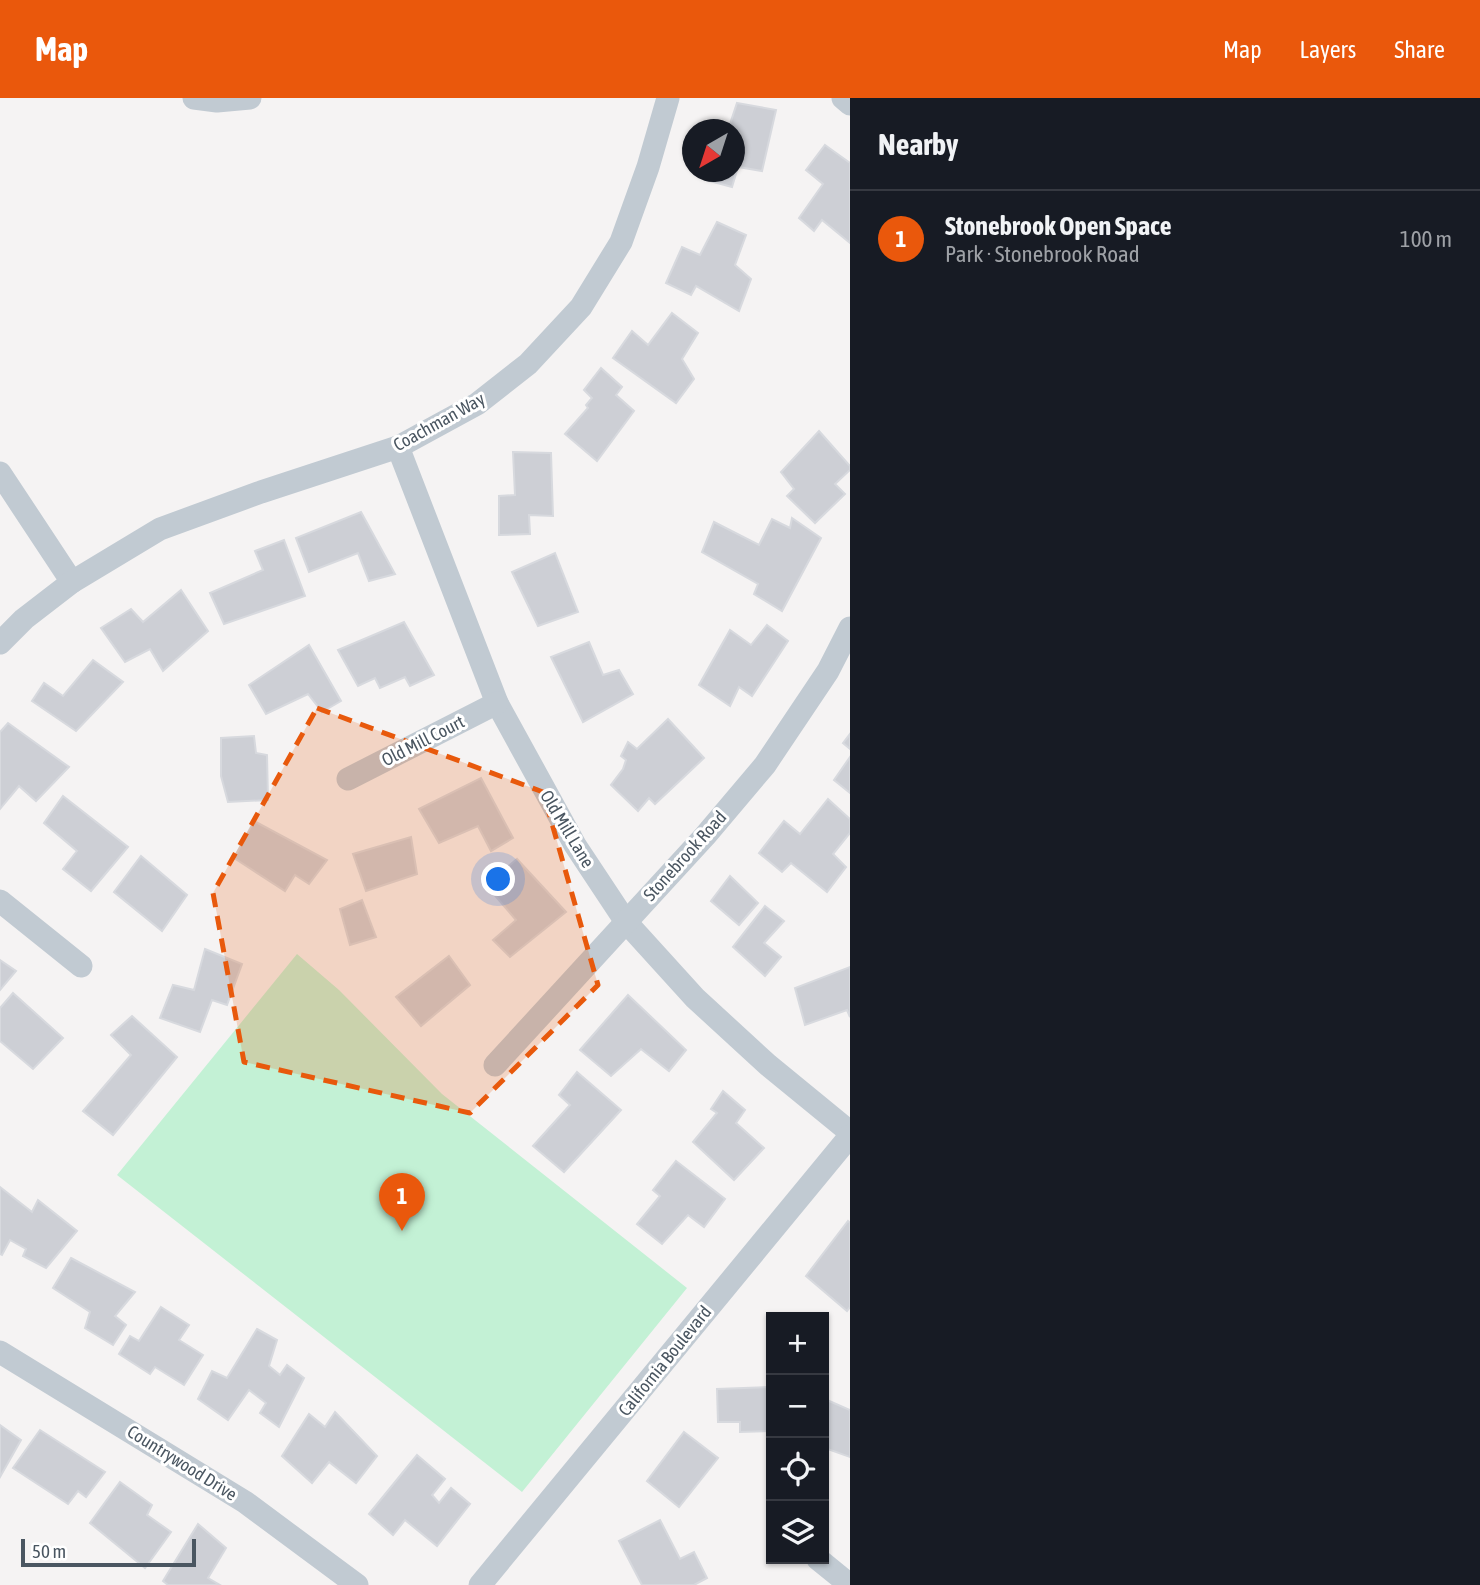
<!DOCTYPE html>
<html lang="en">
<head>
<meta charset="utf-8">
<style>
  :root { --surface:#171b24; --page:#242831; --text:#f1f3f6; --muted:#9ea1a6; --line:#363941; --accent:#ea580c }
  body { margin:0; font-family:"Asap Condensed",sans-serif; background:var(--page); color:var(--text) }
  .controls { position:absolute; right:21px; bottom:21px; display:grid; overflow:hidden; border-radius:0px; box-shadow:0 2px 5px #0004 }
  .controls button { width:63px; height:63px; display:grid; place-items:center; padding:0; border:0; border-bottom:2px solid var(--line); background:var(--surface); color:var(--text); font:35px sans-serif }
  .compass { position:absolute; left:682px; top:21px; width:63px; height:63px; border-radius:50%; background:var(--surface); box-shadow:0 2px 5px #0004; rotate:219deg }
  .scale { position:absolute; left:21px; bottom:18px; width:175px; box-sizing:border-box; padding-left:7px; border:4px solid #4a5661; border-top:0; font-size:19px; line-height:24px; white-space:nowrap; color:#4a5661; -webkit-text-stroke:5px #fff; paint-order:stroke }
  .you { position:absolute; left:499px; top:782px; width:24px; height:24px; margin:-18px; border:5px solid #fff; border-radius:50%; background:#1a73e8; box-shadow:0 0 0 10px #1a73e833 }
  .badge { display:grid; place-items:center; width:46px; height:46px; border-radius:50%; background:var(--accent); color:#fff; font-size:23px; font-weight:700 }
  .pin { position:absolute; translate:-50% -58px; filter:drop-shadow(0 2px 4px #0008) }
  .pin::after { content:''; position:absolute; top:37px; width:24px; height:21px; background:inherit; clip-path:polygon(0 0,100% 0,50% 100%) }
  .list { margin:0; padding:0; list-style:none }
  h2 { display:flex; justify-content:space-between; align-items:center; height:91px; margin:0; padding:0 28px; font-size:30px }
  h2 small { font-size:23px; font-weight:400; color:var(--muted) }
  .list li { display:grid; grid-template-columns:46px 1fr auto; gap:21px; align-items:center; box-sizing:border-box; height:98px; padding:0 28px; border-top:2px solid var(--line) }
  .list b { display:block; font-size:26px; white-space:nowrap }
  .list p { margin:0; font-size:23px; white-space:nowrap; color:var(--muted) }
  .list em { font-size:23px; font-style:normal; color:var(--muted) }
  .icon { flex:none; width:38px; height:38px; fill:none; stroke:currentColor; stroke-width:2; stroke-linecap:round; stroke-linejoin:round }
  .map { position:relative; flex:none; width:850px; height:1487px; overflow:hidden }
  header { display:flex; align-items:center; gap:42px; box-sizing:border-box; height:98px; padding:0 35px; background:var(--accent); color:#fff }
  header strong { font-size:33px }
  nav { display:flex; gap:38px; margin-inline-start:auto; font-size:24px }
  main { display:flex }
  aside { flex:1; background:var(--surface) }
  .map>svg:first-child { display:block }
  .green { fill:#c3f1d5 }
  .building { fill:#cdcfd5; stroke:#d7d9de; stroke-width:2 }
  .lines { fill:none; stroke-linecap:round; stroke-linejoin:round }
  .minor { stroke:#c1cad2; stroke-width:23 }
  .marked { fill:#e8590c; fill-opacity:0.2; stroke:#e8590c; stroke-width:5; stroke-dasharray:14 9; stroke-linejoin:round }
  .labels { text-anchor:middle; stroke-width:6; stroke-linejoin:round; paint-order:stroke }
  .street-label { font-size:18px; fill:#4a5661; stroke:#fff }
</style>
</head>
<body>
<header>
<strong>Map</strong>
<nav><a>Map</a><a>Layers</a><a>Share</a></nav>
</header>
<main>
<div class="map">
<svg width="850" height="1487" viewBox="0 0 850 1487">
  <rect width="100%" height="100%" fill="#f5f3f3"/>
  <polygon class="green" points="297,856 339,892 442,996 687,1190 522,1394 117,1077"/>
  <g class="building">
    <polygon points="737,5 776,12 762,73 738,69 732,89 706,82 707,74 734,74 734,32 728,32"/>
    <polygon points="825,47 850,65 850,145 822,122 814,133 799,120 823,86 806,72"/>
    <polygon points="717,124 746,137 735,167 751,181 739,213 696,188 691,197 666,185 682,149 700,157"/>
    <polygon points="672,215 698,235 682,261 694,281 676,305 613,260 632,233 648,247"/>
    <polygon points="601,270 622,289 616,297 634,313 597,363 565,336 588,310 586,307 592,300 584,292"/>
    <polygon points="819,333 850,368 850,372 835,386 845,396 815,425 787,398 794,391 781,374"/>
    <polygon points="513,354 551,355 553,418 529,417 530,436 499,437 499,398 515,397"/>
    <polygon points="361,414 395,476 369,483 358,455 309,474 296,440"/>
    <polygon points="792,420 821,440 782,513 754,496 758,486 702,454 714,424 759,447 772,421 790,430"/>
    <polygon points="284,442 305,498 224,526 210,495 263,472 255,453"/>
    <polygon points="555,455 578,514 538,528 512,474"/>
    <polygon points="181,492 208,533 163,573 150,551 125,564 101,530 131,511 143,524"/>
    <polygon points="404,524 434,577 410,588 405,579 380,590 375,580 358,588 338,552"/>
    <polygon points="767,527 788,543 752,598 739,589 730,608 699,587 730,532 751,547"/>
    <polygon points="589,544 603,577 619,572 633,596 583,624 551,559"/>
    <polygon points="309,547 341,603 322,614 308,596 266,616 249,587"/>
    <polygon points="93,562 123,584 76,633 32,603 44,585 63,598"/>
    <polygon points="668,621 704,660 655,706 649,700 638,713 611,687 623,671 626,662 621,658 628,644 637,651"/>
    <polygon points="8,625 69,669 36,703 19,688 0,711 0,634"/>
    <polygon points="850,636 850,651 843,645"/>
    <polygon points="254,638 256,655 267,657 268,702 228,704 221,678 221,640"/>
    <polygon points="850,659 850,695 834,682"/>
    <polygon points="481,680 513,740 491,753 478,728 439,745 419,711"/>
    <polygon points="63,698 128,749 91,793 63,771 77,753 44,725"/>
    <polygon points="828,701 850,721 850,735 833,756 846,769 827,794 791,765 782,774 759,755 784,723 800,736"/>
    <polygon points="254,723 327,762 309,786 295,777 285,793 234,760"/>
    <polygon points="411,739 417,776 366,793 353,756"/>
    <polygon points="141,758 187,797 162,833 114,794"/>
    <polygon points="517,761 566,814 510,859 493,842 516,822 486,787"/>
    <polygon points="730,778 758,805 739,827 711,803"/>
    <polygon points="362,802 376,839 350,847 340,811"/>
    <polygon points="765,808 784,823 764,845 781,859 765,878 733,849"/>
    <polygon points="205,851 242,866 227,907 212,902 200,934 160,920 173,887 194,892"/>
    <polygon points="449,858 470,887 421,928 396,899"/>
    <polygon points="0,862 16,873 0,892"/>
    <polygon points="850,869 850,919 847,912 805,927 795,890"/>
    <polygon points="13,895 63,940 33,971 0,943 0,910"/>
    <polygon points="628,897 686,952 669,973 641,951 611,978 580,952"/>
    <polygon points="132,918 177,959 113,1037 83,1013 131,957 111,937"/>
    <polygon points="577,974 621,1012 564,1074 533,1048 570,1007 559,997"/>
    <polygon points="723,993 745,1012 736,1025 764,1050 734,1082 693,1044 717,1015 711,1011"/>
    <polygon points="676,1063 725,1101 704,1129 688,1117 662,1146 637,1126 660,1098 653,1092"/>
    <polygon points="0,1089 32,1114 38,1102 77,1133 46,1170 23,1158 26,1151 10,1142 2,1157 0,1156"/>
    <polygon points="848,1123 850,1125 850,1209 847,1213 806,1178"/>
    <polygon points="71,1160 135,1194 115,1218 126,1227 113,1247 85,1230 90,1214 53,1190"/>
    <polygon points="161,1209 189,1227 179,1242 203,1257 184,1287 155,1269 150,1276 119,1256 130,1238 139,1243"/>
    <polygon points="257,1231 277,1242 269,1268 280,1277 287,1267 304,1280 279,1329 260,1315 266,1305 249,1292 228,1322 198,1301 212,1273 227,1280"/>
    <polygon points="771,1289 771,1333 740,1334 740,1324 718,1324 717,1291"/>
    <polygon points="827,1302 850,1312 850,1359 825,1350 824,1353 824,1309"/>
    <polygon points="335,1314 377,1358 356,1385 329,1364 312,1385 282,1358 309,1316 325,1329"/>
    <polygon points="0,1327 21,1342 0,1379"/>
    <polygon points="40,1332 105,1374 86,1399 78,1393 68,1406 13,1370"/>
    <polygon points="684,1334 718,1360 679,1409 647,1383"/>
    <polygon points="417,1357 445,1381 432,1397 439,1405 451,1390 470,1406 437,1448 405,1422 393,1437 369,1416"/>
    <polygon points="120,1384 152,1407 147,1417 171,1434 145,1470 90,1425"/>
    <polygon points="660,1422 680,1461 694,1454 707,1480 694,1487 642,1487 619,1443"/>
    <polygon points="198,1426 226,1450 208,1480 220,1487 168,1487 163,1483"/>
  </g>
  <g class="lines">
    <g class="minor">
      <polyline points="194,0 217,3 250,0"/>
      <polyline points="843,0 850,6"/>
      <polyline points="398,349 497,605 575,747 626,824 695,900 768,967 850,1034"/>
      <polyline points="0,375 72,484"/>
      <polyline points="0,545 24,521 72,484 160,431 261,394 398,349 477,306 528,266 581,209 621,144 648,69 668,0"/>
      <polyline points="348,681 497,605"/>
      <polyline points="0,803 81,868"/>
      <polyline points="495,967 705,738 765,667 828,573 850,530"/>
      <polyline points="0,1254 245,1404 357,1487"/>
      <polyline points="818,1461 850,1487"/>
      <polyline points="480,1487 850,1038"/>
    </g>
  </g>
  <path class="marked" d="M317,610L543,694L598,887L470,1015L244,964L213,795Z"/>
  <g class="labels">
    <g class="street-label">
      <text transform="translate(439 324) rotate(-29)" y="6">Coachman Way</text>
      <text transform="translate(423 643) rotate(-27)" y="6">Old Mill Court</text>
      <text transform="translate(567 731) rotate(59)" y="6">Old Mill Lane</text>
      <text transform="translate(685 758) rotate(-48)" y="6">Stonebrook Road</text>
      <text transform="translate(665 1263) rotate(-51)" y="6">California Boulevard</text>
      <text transform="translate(182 1365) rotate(32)" y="6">Countrywood Drive</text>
    </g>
  </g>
</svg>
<div class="controls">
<button>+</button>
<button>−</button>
<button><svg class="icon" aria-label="locate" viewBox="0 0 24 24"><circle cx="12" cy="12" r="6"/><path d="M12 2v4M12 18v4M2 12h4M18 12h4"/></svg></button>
<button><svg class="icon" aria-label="layers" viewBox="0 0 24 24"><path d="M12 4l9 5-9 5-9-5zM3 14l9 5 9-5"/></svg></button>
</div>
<svg class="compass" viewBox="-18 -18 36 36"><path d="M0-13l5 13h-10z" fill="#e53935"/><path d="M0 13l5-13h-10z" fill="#9ea1a6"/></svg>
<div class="scale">50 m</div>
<div class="you"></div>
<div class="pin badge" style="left:402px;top:1133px">1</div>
</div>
<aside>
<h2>Nearby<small></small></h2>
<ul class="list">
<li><span class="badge">1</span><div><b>Stonebrook Open Space</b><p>Park · Stonebrook Road</p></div><em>100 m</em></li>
</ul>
</aside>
</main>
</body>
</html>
